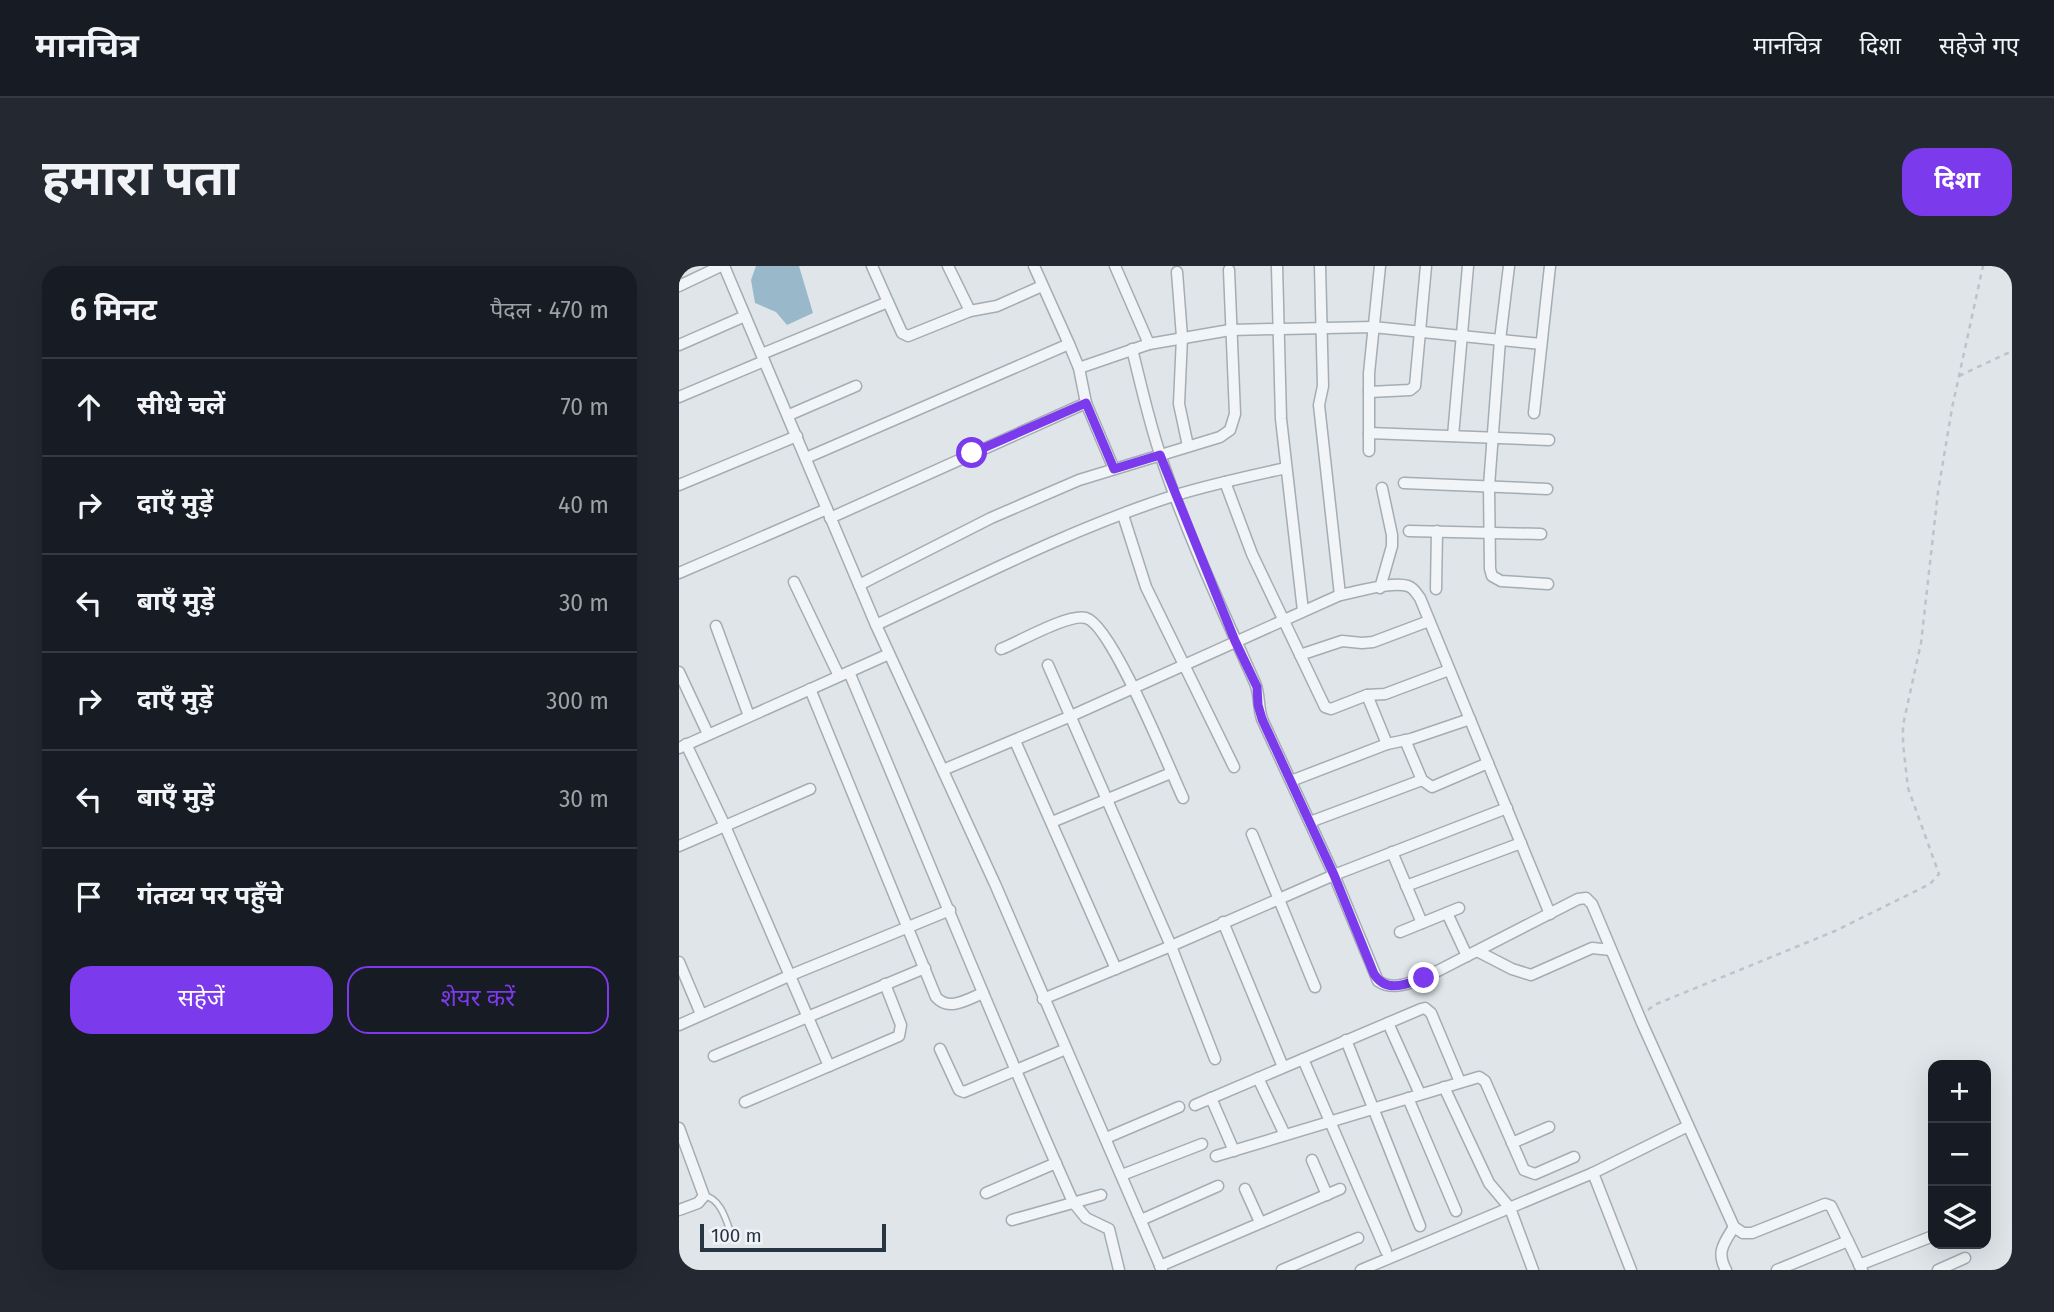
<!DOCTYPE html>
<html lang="hi">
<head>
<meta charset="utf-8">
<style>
  :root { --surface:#171b24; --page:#242831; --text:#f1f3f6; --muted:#9ea1a6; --line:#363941; --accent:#7c3aed }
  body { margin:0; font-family:"Fira Sans","Noto Sans Devanagari",sans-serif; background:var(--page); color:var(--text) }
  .controls { position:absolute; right:21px; bottom:21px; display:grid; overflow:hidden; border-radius:14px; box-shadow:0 7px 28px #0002 }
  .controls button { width:63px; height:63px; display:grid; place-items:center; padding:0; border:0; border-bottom:2px solid var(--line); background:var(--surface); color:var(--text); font:35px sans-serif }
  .scale { position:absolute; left:21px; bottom:18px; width:186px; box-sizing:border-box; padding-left:7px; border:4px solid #273541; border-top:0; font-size:19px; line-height:24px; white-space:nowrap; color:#273541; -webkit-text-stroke:5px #eff3f7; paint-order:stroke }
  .stop { position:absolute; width:21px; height:21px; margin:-16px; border:5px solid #7c3aed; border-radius:50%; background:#fff }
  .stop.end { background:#7c3aed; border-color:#fff; box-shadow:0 2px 7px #0008 }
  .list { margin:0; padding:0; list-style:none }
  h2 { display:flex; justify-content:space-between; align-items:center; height:91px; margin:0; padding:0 28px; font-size:30px }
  h2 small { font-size:23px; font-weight:400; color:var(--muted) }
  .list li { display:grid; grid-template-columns:46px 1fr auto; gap:21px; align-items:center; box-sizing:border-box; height:98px; padding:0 28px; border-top:2px solid var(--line) }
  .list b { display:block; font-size:26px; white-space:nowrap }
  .list em { font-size:23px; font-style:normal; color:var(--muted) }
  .actions { display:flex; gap:14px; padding:21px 28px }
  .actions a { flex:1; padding:16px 0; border:2px solid var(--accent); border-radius:21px; text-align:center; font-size:24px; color:var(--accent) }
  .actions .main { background:var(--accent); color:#fff }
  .icon { flex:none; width:38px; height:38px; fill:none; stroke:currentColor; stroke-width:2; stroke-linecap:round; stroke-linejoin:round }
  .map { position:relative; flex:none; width:1333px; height:1004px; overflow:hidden; border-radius:21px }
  header { display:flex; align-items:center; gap:42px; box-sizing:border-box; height:98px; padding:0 35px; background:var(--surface); border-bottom:2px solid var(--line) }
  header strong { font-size:33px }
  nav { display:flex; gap:38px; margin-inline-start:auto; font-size:24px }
  .intro { display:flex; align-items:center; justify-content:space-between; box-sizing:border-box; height:168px; padding:0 42px }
  h1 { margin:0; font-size:49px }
  .button { padding:18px 32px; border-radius:21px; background:var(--accent); color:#fff; font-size:24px; font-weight:700 }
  main { display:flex; gap:42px; padding:0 42px }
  aside { flex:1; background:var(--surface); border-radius:21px; box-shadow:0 7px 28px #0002 }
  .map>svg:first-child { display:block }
  .water { fill:#99b9cb }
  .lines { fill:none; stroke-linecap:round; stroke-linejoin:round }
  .lane-casing { stroke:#a4adb3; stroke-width:8 }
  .street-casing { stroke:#a4adb3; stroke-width:13 }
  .path { stroke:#bdc3c8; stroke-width:2.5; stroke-dasharray:5 5; stroke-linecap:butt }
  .lane { stroke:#f2f5f7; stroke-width:5 }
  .street { stroke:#f2f5f7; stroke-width:10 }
  .route { stroke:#7c3aed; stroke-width:9 }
</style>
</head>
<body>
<header>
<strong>मानचित्र</strong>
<nav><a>मानचित्र</a><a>दिशा</a><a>सहेजे गए</a></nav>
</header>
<div class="intro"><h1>हमारा पता</h1><a class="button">दिशा</a></div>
<main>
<aside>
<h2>6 मिनट<small>पैदल · 470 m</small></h2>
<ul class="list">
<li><svg class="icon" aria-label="ahead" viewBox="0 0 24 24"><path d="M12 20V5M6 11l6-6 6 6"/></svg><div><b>सीधे चलें</b></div><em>70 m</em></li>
<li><svg class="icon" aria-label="right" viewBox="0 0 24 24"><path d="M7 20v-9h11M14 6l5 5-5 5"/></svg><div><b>दाएँ मुड़ें</b></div><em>40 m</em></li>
<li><svg class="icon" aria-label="left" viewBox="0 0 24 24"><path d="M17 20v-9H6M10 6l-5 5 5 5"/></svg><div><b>बाएँ मुड़ें</b></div><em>30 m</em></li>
<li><svg class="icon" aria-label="right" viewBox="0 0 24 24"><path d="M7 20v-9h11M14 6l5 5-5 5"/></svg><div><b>दाएँ मुड़ें</b></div><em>300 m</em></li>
<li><svg class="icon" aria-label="left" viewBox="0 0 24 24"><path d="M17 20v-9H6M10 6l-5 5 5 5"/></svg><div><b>बाएँ मुड़ें</b></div><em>30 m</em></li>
<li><svg class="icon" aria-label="arrive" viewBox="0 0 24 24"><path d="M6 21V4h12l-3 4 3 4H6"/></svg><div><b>गंतव्य पर पहुँचे</b></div></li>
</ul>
<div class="actions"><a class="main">सहेजें</a><a>शेयर करें</a></div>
</aside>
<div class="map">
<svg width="1333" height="1004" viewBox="0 0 1333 1004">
  <rect width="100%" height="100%" fill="#dfe5e9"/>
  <polygon class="water" points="77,0 120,0 134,47 108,59 97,46 76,37 72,14"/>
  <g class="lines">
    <defs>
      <path id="lane" d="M25,930C43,932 48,958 54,973"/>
      <g id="street">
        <polyline points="45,0 197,359 316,618 483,1004"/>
        <polyline points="193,0 209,36"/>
        <polyline points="269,0 291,45"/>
        <polyline points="355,0 390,78 400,102 407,137 435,203"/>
        <polyline points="436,0 470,78"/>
        <polyline points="598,0 602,153 624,345"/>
        <polyline points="641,0 644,120 640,139 661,329"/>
        <polyline points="830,0 821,74 810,220 811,303 813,310 822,315 869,318"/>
        <polyline points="498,6 503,71 500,138 509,180"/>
        <polyline points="0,20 42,0"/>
        <polyline points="0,79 66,50"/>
        <path d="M453,83C462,119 470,156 482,191C508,269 543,343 576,417C581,429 579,441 583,453L655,609L699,715C714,725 730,717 745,712L899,633L907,632L913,638L963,757L1055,961L1064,967H1073L1146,938L1152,940L1183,1004"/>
        <polyline points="83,88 209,36 223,67 229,70 291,45 318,40 363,20"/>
        <polyline points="400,102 470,78 551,64 694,61 862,78"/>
        <polyline points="690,126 731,124 736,120 747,0"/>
        <polyline points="0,131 85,95"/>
        <polyline points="855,147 871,0"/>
        <polyline points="110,149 177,120"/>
        <polyline points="690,167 870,174"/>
        <polyline points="774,170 789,0"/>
        <polyline points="690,185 690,107 701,0"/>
        <polyline points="127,192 390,78"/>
        <polyline points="546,216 573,288 646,441 652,443 688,429 706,428 770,404"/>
        <polyline points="725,217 868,223"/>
        <polyline points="0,219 118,170"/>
        <polyline points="444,249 467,321 555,501"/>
        <polyline points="151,252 407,137"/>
        <polyline points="730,265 862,268"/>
        <polyline points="0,307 148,243"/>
        <polyline points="115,316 160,410"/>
        <polyline points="180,319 312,252 400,214 541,171 551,164 556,148 550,4"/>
        <polyline points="701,322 713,280 713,269 703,222"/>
        <polyline points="757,323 758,265"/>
        <path d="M197,359C295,313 394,262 497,229C533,218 570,210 607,202"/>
        <polyline points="37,360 70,450"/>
        <path d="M322,383C340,376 390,347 407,352C433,359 490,502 504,532"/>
        <polyline points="621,389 663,375 683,377 694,376 750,355"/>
        <polyline points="369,399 492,680 536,793"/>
        <polyline points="0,406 29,468"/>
        <path d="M170,406C245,583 316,761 394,936L407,952L430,963L440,1004"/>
        <path d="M131,423L257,731C270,746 289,733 304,727"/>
        <polyline points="688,429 708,478"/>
        <polyline points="726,474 743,514 753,521 809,497"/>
        <polyline points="336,475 437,703"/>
        <polyline points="7,478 46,560 150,800"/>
        <polyline points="0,482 210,388"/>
        <path d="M264,504L392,450L661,329C678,326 713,315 729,320C735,322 737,327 741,332L871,648"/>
        <polyline points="612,515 708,478 732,473 791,453"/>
        <polyline points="373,556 492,507"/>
        <polyline points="631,556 743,514"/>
        <polyline points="573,568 636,721"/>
        <polyline points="0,580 131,523"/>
        <polyline points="713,586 743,657"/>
        <polyline points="727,620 842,577"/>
        <polyline points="768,647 788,690"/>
        <polyline points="544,656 604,801"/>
        <polyline points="721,666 780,642"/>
        <polyline points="798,685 833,703 852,709 913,682 932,684"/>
        <polyline points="0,696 22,748"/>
        <polyline points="364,733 492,680 655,609 828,542"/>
        <polyline points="709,757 741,828"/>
        <polyline points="0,759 112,709 271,644"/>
        <polyline points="667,774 741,960"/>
        <polyline points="261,783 280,824 285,826 387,783"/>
        <polyline points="35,790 246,702"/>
        <polyline points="624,793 707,985"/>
        <polyline points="579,812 606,869"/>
        <polyline points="765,821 810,917 831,942 854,1004"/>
        <polyline points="532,832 555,885"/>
        <polyline points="729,832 777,945"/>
        <polyline points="66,836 220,770 222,759 206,718"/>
        <polyline points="516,839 742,743 746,742 752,747 781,816"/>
        <polyline points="0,862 25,930 19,937 0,944"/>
        <polyline points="427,872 500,841"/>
        <polyline points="833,877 870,861"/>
        <polyline points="537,890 800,811 806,815 845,904 856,908 895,891"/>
        <polyline points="633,894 648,929"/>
        <polyline points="914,907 952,1004"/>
        <polyline points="443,909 523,878"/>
        <polyline points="566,923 581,956"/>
        <polyline points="307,927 377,897"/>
        <polyline points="333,954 422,929"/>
        <polyline points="462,954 539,920"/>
        <polyline points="1180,999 1254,970"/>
        <polyline points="481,1000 661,923"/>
        <polyline points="603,1004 679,972"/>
        <polyline points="682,1004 914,907 1009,860"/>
        <path d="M1047,1004C1037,986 1045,977 1055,961"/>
        <polyline points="1098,1004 1169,975"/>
        <polyline points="1259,1004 1286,992"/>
      </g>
    </defs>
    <use href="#lane" class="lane-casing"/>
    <use href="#street" class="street-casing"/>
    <g class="path">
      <polyline points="1280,110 1333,85"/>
      <polyline points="969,744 975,739 1156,665 1251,618 1260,608 1229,522 1224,478 1224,459 1242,377 1259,226 1273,142 1304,0"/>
    </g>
    <use href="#lane" class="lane"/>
    <use href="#street" class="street"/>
  </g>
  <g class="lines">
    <path class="route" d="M293,187L407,137L435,203L481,189L556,375L578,421L579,439L583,453L655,609L695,708C708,728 727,718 745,712"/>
  </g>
</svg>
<div class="controls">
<button>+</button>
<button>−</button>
<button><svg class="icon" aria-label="layers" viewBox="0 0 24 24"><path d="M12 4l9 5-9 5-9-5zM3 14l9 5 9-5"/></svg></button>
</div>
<div class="scale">100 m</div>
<div class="stop" style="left:293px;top:187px"></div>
<div class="stop end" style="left:745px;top:712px"></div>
</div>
</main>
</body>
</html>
